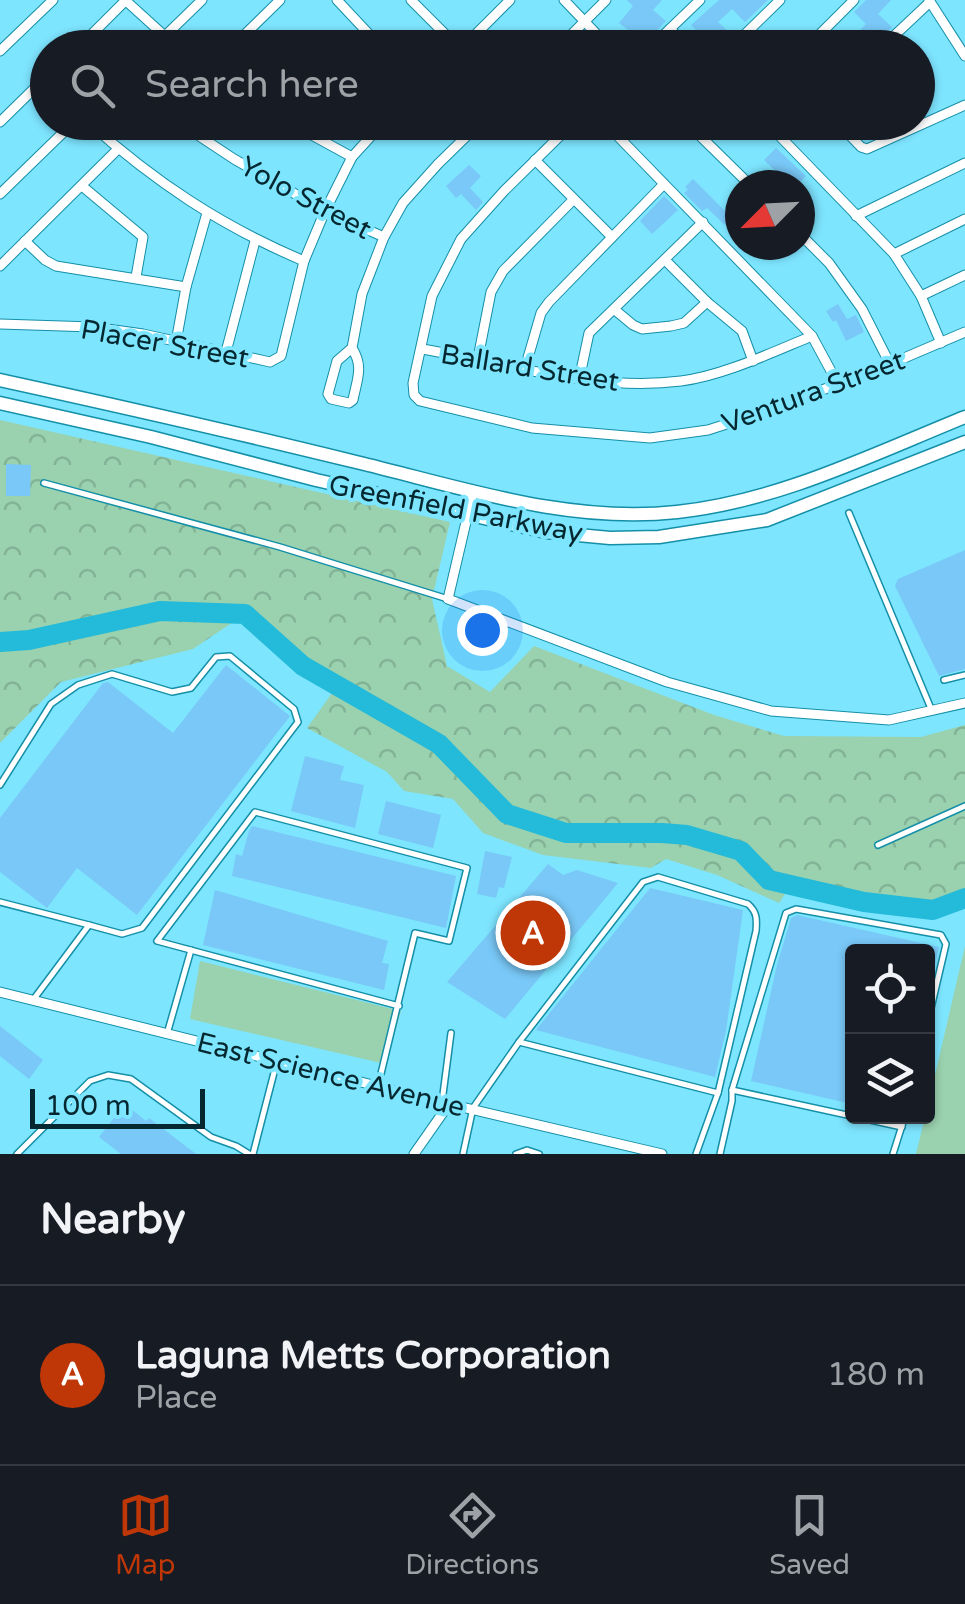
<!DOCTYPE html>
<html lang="en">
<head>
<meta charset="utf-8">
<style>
  :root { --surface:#171b24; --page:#20242c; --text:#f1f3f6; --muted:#9ea1a6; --line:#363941; --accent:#bf3707 }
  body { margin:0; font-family:"Varela Round",sans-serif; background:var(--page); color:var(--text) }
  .controls { position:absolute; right:30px; bottom:30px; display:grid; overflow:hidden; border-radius:10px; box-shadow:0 2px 8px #0004 }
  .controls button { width:90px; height:90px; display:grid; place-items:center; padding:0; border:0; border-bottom:2px solid var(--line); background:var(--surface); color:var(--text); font:50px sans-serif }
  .compass { position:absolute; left:725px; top:170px; width:90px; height:90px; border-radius:50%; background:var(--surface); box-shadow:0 2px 8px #0004; rotate:246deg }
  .scale { position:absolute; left:30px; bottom:25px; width:175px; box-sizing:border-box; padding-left:10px; border:5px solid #052830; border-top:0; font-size:28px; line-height:35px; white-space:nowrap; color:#052830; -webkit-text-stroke:8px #7ee5ff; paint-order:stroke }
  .you { position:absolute; left:482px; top:630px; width:35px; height:35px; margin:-25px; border:8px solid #fff; border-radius:50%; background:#1a73e8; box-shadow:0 0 0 15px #1a73e833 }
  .badge { display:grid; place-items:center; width:65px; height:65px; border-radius:50%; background:var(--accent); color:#fff; font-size:32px; font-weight:700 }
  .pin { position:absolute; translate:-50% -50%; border:5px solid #fff; box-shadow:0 2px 10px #0006 }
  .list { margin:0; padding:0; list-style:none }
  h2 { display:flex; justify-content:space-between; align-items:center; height:130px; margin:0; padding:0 40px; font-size:42px }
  h2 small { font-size:32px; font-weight:400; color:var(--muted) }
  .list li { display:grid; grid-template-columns:65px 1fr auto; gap:30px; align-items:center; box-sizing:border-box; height:180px; padding:0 40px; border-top:2px solid var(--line) }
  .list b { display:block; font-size:38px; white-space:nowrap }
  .list p { margin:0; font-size:32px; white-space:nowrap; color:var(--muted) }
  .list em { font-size:32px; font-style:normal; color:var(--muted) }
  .icon { flex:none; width:55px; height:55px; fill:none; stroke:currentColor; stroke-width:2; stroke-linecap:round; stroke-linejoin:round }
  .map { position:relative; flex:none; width:965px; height:1154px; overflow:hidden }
  .search { position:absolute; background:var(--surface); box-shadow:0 2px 8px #0004; left:30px; right:30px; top:30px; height:110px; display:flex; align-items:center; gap:25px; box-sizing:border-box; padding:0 35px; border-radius:55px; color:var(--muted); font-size:38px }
  .sheet { height:310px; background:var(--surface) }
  nav { display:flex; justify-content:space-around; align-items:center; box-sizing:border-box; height:140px; border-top:2px solid var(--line); background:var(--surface); font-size:28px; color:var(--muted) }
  nav a { display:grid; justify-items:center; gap:5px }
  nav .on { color:var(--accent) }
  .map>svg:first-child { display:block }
  .grass { fill:#9ad1ae }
  .forest { fill:url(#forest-crowns) }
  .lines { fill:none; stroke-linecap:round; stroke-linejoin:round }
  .river { stroke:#24bad9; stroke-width:20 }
  .building { fill:#79c8f7 }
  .service-casing { stroke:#148fa7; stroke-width:8 }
  .minor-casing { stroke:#148fa7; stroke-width:11 }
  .secondary-casing { stroke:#148fa7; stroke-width:15 }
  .service { stroke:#fff; stroke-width:5 }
  .minor { stroke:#fff; stroke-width:9 }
  .secondary { stroke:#fff; stroke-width:12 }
  .labels { text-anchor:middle; stroke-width:8; stroke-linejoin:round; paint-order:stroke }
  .street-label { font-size:28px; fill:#052830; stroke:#7ee5ff }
</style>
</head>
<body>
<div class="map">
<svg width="965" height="1154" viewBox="0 0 965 1154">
  <defs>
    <pattern id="forest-crowns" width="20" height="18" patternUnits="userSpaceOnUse" patternTransform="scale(2.5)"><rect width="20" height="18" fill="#9ad1ae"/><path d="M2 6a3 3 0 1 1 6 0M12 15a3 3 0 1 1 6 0" fill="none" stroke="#83b396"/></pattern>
  </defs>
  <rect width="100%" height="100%" fill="#7ee5ff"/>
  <g class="grass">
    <polygon points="965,946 965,1154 916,1154 925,1117 928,1116 928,1105"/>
    <polygon points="200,961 401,1011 386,1064 190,1019"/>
  </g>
  <polygon class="forest" points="0,420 450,522 432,599 447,666 490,692 534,646 714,715 784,736 921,737 965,725 965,898 933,910 864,902 791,885 779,903 717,875 666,859 651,868 543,855 483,833 453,799 404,791 387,772 307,728 337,686 303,666 245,614 193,649 61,682 0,743"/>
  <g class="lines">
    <polyline class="river" points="0,642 29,640 160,611 245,614 303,666 439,744 507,814 566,833 662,833 687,835 741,851 769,880 864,902 933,910 965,898"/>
  </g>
  <g class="building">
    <polygon points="627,0 662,0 653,10 666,21 654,33 652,31 638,48 629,48 624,43 632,33 619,23 633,6"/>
    <polygon points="719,0 768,0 745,22 732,9 718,22 731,34 718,48 698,48 706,40 691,25"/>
    <polygon points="866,0 891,0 878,14 892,27 872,48 861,48 852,39 866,24 854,12"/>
    <polygon points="776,148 806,176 797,185 790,185 764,160"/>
    <polygon points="469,165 481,176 470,188 483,202 476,210 461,194 456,198 446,186"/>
    <polygon points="693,179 732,218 725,225 707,208 702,211 684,193 688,190 685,187"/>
    <polygon points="664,196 678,210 652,234 640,221"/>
    <polygon points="838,304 847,319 856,315 864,332 846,341 836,320 833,322 826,311"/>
    <polygon points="6,464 31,465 30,496 6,496"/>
    <polygon points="965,550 965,669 939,676 895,586 898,579"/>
    <polygon points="226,665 290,716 137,915 77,868 47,908 0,872 0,818 103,683 108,682 173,733"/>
    <polygon points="305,756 344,766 340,780 364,785 355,828 291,811"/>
    <polygon points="386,801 441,815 433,848 378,834"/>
    <polygon points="252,826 456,876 446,928 232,876 236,854 242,856 249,831"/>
    <polygon points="485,851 512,857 504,888 499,887 496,898 477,894"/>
    <polygon points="548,864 563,875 577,870 618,883 505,1019 447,982"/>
    <polygon points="650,888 743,910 726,1031 715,1077 536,1030"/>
    <polygon points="215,890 388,941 382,963 389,964 384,990 203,945"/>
    <polygon points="797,915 939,947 931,980 928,980 928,952 852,952 852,1104 751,1081 777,965 791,918"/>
    <polygon points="0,1026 43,1060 29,1079 0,1056"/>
    <polygon points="125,1104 146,1121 149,1118 196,1154 121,1154 99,1137"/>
  </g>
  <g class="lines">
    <defs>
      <g id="service">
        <polyline points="44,483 280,547 448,599"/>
        <polyline points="849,513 932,711"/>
        <polyline points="944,680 965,675"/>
        <polyline points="0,785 51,704 78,685 112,674 172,692 191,688 216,657 230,656 294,709 298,722 142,928 122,934 89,925"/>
        <polyline points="878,845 965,806"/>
        <polyline points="0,902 89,925 33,1000"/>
        <polyline points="167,1034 191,950"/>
        <polyline points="519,1042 718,1093"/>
        <polyline points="378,1086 415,933 449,941 467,868 255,812 157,941 399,1006"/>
        <polyline points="732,1090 902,1127"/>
        <polyline points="442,1102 451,1033"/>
        <polyline points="17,1154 90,1081 108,1075 131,1079 211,1137 236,1146 249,1154"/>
        <polyline points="253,1154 277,1061"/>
        <path d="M463,1154L473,1108L519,1042L643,882L658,877L748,904C757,912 757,919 756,931L718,1093L696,1154"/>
        <polyline points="516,1154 527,1150 539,1154"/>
        <polyline points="720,1154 732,1101 732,1090 786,913 796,909 941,935 946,944 928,1021"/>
        <polyline points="893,1154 905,1116"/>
      </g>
      <g id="minor">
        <polyline points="125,0 178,48"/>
        <polyline points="337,0 382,48"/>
        <polyline points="411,0 459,48"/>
        <polyline points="564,0 610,48"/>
        <polyline points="929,0 965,56"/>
        <polyline points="670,29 689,48"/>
        <polyline points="823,32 840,48"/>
        <polyline points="165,36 202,0"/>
        <polyline points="78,48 126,0"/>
        <polyline points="231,48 280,0"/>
        <polyline points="462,48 510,0"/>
        <polyline points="558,48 606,0"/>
        <polyline points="650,48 700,0"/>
        <polyline points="731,48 780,0"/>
        <polyline points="806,48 854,0"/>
        <polyline points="881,48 930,2"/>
        <polyline points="0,51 53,0"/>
        <polyline points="0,122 48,75"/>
        <path d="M88,122C155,182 221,226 304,261"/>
        <polyline points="178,122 234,159 325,211 384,237"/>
        <polyline points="288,122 352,157"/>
        <polyline points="574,122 504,191 461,239 432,296 413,383 414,395 420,401 532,428 650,438 708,430 770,410 890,364 965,332"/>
        <polyline points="604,122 812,336 838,384"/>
        <polyline points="686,122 750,185"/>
        <polyline points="766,122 894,254 921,296 941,343"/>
        <polyline points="837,122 861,147 867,149 965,105"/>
        <polyline points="535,160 612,237"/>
        <polyline points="82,186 143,237 136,277"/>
        <polyline points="0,194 74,122"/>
        <polyline points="856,216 965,163"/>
        <polyline points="800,234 829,263 862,309 890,364"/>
        <polyline points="25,241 45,260 56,266 186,287"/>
        <polyline points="894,254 965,219"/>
        <polyline points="666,261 707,302 742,331 753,361"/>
        <polyline points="0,266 118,149"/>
        <polyline points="921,296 965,275"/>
        <polyline points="615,310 633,325 642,329 671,326 684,323 707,302"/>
        <polyline points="0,324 93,327 143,334 270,362 281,356 304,261 325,211 352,157 384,122"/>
        <polyline points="176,342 186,287 207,213"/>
        <path d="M352,348C364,367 357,379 353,400L349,403L331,399L328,394L337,361L352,348L362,294L384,237L403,203L438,164L481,122"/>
        <path d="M422,349C507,363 593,392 681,381C722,376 773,352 812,336"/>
        <polyline points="226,352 255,241"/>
        <polyline points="478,358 491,292 503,271 573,200"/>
        <polyline points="525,368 541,313 549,302 664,184"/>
        <polyline points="579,380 589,333 703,222"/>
        <polyline points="473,492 448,599 667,682 771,711 889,720 965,703"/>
        <polyline points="0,992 449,1104 662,1154"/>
        <polyline points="414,1154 449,1104"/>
      </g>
      <g id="secondary">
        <path d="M0,380C119,406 238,433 356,462C461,487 567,524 677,512C779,501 871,455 965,417"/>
        <polyline points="0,403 151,437 316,480 546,532 610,538 659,537 767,520 965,442"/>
      </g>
    </defs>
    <use href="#service" class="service-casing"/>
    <use href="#minor" class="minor-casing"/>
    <use href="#secondary" class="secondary-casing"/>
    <use href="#service" class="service"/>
    <use href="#minor" class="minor"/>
    <use href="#secondary" class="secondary"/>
  </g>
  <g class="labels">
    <g class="street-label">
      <text transform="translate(306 197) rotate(28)" y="10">Yolo Street</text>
      <text transform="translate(165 343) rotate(10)" y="10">Placer Street</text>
      <text transform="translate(530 367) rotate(9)" y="10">Ballard Street</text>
      <text transform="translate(813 391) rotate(-20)" y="10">Ventura Street</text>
      <text transform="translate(456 508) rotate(11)" y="10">Greenfield Parkway</text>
      <text transform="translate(331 1074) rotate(14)" y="10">East Science Avenue</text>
    </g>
  </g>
</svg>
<div class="controls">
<button><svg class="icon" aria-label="locate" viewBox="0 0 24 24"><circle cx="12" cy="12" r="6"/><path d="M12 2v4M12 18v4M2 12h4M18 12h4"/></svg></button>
<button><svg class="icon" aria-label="layers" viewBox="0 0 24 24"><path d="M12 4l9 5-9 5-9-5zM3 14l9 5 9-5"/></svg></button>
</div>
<svg class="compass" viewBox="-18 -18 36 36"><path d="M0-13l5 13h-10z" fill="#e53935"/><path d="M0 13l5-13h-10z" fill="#9ea1a6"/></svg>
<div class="scale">100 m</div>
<div class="you"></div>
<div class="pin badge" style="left:533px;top:933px">A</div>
<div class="search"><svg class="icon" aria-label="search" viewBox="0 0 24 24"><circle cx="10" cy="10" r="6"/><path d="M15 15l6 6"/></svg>Search here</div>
</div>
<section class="sheet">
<h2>Nearby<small></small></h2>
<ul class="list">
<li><span class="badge">A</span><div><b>Laguna Metts Corporation</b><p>Place</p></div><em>180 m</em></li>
</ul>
</section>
<nav>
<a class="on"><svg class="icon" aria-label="map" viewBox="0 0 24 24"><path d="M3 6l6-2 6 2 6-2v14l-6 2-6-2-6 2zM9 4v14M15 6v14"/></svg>Map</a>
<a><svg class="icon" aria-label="directions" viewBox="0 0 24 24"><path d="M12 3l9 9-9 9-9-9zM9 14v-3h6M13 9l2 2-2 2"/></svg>Directions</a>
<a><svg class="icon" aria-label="saved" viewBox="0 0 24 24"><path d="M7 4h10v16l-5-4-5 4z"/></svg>Saved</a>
</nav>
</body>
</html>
